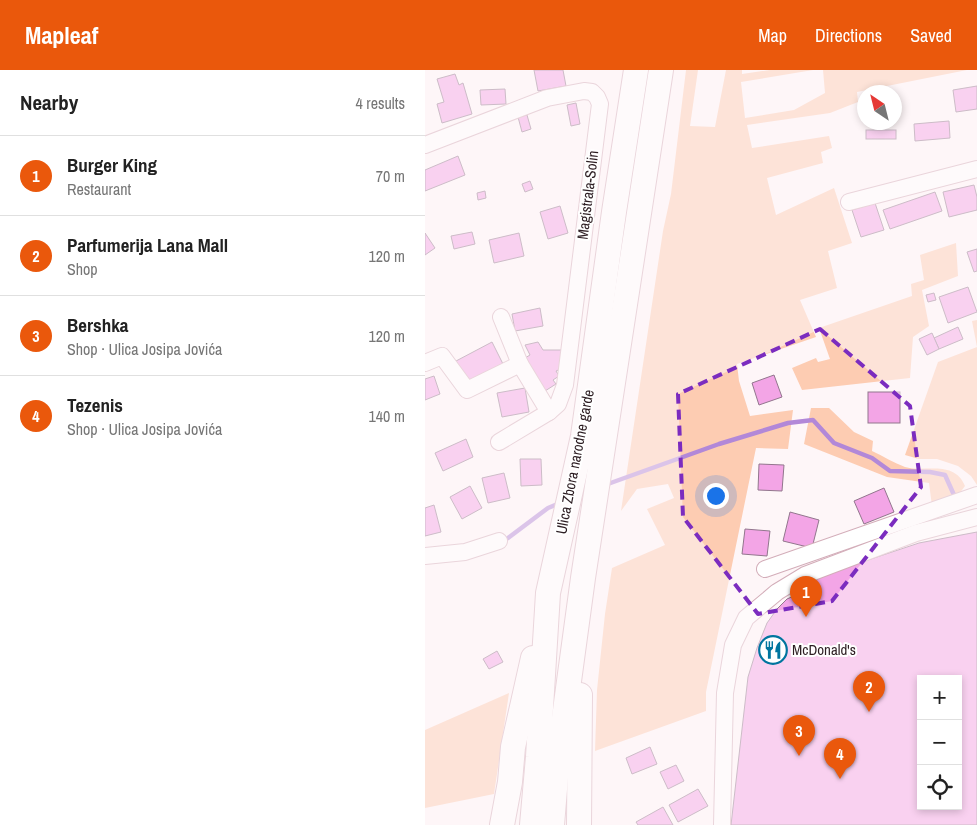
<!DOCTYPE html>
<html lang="en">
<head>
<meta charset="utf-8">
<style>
  :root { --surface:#fff; --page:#f6f6f6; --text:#222; --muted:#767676; --line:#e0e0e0; --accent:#ea580c }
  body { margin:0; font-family:"Archivo Narrow",sans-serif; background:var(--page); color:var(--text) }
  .controls { position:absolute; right:15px; bottom:15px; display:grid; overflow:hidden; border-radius:0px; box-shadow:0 2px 8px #0003 }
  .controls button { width:45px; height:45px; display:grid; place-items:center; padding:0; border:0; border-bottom:1px solid var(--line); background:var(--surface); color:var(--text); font:25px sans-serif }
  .compass { position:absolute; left:432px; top:15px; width:45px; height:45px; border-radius:50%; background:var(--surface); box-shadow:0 2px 8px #0003; rotate:325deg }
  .you { position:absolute; left:290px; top:425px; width:18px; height:18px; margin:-12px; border:4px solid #fff; border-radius:50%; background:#1a73e8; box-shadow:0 0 0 8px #1a73e833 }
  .badge { display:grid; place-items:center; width:32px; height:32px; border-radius:50%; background:var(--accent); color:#fff; font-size:16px; font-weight:700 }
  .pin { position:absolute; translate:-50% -41px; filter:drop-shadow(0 1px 2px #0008) }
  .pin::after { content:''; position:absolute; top:26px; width:18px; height:15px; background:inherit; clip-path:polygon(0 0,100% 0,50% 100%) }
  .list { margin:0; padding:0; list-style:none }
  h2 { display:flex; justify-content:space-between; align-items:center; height:65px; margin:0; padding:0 20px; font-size:21px }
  h2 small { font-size:16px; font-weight:400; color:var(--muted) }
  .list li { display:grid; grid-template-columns:32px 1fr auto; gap:15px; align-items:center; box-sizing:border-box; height:80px; padding:0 20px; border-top:1px solid var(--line) }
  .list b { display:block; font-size:19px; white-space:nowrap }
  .list p { margin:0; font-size:16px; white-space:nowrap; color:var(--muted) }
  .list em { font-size:16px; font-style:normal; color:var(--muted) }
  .icon { flex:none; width:28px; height:28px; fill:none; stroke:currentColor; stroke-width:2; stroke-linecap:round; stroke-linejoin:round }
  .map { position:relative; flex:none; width:552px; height:755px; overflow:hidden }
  header { display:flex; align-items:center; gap:30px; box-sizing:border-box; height:70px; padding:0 25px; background:var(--accent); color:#fff }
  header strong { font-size:24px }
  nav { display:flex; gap:28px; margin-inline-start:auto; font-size:18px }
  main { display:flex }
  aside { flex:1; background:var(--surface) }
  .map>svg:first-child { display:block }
  .green { fill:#fdccb2 }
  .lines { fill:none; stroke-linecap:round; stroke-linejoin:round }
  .stream { stroke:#b288d8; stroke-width:4.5 }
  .building { fill:#f3a5e6; stroke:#92768d; fill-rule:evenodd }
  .minor-casing { stroke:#d3adb9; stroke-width:18 }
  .highway-casing { stroke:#d3adb9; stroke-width:26 }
  .minor { stroke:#fff; stroke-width:16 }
  .highway { stroke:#fff; stroke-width:24 }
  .marked { fill:none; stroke:#7b2cbf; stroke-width:4; stroke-dasharray:10 6; stroke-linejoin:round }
  .labels { text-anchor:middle; stroke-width:4; stroke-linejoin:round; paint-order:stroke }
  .street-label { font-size:15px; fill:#2d1e23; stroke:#fff }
  .poi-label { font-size:15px; fill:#2d1e23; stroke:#fff; text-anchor:start }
</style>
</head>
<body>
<header>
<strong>Mapleaf</strong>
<nav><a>Map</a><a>Directions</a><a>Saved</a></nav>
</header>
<main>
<aside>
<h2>Nearby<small>4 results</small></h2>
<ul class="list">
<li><span class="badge">1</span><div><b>Burger King</b><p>Restaurant</p></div><em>70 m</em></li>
<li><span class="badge">2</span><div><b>Parfumerija Lana Mall</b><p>Shop</p></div><em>120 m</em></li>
<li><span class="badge">3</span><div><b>Bershka</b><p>Shop · Ulica Josipa Jovića</p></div><em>120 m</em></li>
<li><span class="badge">4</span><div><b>Tezenis</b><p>Shop · Ulica Josipa Jovića</p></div><em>140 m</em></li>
</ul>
</aside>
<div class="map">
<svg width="552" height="755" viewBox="0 0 552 755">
  <rect width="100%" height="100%" fill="#fef6f8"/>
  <g class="green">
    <polygon points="261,0 273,0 265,56 290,57 301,0 317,0 317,4 345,0 388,0 316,12 320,48 369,40 400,23 398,0 542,0 432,22 433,32 405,43 322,55 327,78 404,66 407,78 396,82 398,93 342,108 351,145 409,118 427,173 403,181 412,218 375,230 391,267 312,294 314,311 325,346 368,340 363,379 331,378 281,622 281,641 170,681 172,620 180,544 187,498 240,475 222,439 249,428 243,414 212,419 196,441 238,161 246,124"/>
    <polygon points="531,173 533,206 497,220 504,256 488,267 485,308 377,320 367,298 391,288 393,292 405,289 394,258 487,226 486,214 499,210 495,185"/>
    <polygon points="552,250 552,415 546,406 533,396 512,389 494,389 480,385 513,292 552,277 547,251"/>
    <path d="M386,338H404L429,362L448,371L447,381C458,386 469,393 480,397C499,403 529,389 540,416L534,424L507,436L504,413L462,407L379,374Z"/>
    <polygon points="84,623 69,724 0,738 0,660"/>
  </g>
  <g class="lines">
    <g class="stream">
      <polyline points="180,415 294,374 363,353 388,350 409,373 447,388 465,401 505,402 520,405 529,425"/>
      <polyline points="83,468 123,438 135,433"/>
    </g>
  </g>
  <g class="building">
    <polygon points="109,0 138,0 141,16 113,21"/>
    <polygon points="30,4 34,15 38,13 47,44 17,53 12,34 19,32 12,9"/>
    <polygon points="552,16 552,39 531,42 528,20"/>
    <polygon points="80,19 81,34 56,35 55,20"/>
    <polygon points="151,33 155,54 146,56 142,35"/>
    <polygon points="102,45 106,59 97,62 93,47"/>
    <polygon points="524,51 525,68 490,71 489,54"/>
    <rect x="441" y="60" width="30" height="9"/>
    <polygon points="33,86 40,105 0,121 0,100"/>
    <polygon points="105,111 108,119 100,122 97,114"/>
    <polygon points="549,115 552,127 552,140 524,147 518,122"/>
    <polygon points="60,121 61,128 53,130 52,123"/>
    <polygon points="510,122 517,141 465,159 458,140"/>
    <polygon points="450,133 459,160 436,167 427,140"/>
    <polygon points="135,136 143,163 123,169 115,142"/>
    <polygon points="47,162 50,174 29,179 26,166"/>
    <polygon points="0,163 10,178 0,185"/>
    <polygon points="94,163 99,186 69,193 64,170"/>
    <polygon points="552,179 552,201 549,202 542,182"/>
    <polygon points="543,217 552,242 523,253 514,227"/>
    <polygon points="509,223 511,230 503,232 501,225"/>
    <polygon points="115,238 118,256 90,261 87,244"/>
    <polygon points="533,257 538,269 514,279 509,268"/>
    <polygon points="507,263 514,279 502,285 494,269"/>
    <polygon points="67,272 78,294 42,312 31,291"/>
    <polygon points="113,272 118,280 138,280 138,298 131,301 134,306 128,310 131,314 120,321 100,288 105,285 100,275"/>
    <polygon points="349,305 357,327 334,335 327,313"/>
    <polygon points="9,306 15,324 0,330 0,309"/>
    <polygon points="100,318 104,342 77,347 72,323"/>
    <rect x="443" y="322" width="32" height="31"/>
    <polygon points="41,369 48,387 18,401 10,383"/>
    <polygon points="95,389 116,389 117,415 96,416"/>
    <polygon points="334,394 359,395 357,421 333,420"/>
    <polygon points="79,403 85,428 63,433 57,408"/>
    <polygon points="45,416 57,438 37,449 25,427"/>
    <polygon points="459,418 469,442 439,454 429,431"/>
    <polygon points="9,435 16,462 0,466 0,438"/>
    <polygon points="365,442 394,450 387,478 358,471"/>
    <polygon points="320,459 345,461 342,486 317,484"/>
    <path d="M552,462V755H306L323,607L332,578L342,553L352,539L362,529L371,525L368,518L410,501L494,473ZM496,609H533V736H496Z"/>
    <polygon points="72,581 78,592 64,599 58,589"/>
    <polygon points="225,677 232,694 207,704 201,688"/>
    <polygon points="251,695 259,711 243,719 235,702"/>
    <polygon points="273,719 283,736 253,752 244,735"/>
    <polygon points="238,737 248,755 213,755 211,752"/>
  </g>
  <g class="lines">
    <defs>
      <g id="minor">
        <polyline points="0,75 122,28 159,21 167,22 172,27 175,34 140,315 133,334 124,342 74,372"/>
        <polyline points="424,132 552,99"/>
        <polyline points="76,247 95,294"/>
        <polyline points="0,293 17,286 42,320 95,294 124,342"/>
        <polyline points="0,486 40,482 74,471"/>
        <polyline points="340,499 552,425"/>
        <polyline points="297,755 300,623 308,575 321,548 352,522 380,505 491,463 552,447"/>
      </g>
      <g id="highway">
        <polyline points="77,755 85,712 88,677 108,588"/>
        <polyline points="107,755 113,687 123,523 158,366 189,142 211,0"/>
        <polyline points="127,755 131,707 158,508 236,0"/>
        <polyline points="154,755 155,625"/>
      </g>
    </defs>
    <use href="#minor" class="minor-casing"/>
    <use href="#highway" class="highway-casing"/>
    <use href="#minor" class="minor"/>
    <use href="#highway" class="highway"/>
  </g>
  <path d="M0 0H552V755H0ZM395,259L485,336L496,417L407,531L333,544L258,447L253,324Z" fill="#fef6f8" fill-opacity=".55" fill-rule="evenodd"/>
  <path class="marked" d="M395,259L485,336L496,417L407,531L333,544L258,447L253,324Z"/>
  <defs>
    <symbol id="restaurant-ring" viewBox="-11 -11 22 22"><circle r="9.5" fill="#fff" stroke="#00759f" stroke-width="1.5"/><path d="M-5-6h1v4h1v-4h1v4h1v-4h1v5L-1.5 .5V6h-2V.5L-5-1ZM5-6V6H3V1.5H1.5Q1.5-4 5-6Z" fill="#00759f"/></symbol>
  </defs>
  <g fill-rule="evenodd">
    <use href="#restaurant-ring" x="332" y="564" width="32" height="32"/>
  </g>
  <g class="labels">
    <g class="street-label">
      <text transform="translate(163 125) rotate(-83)" y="5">Magistrala-Solin</text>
      <text transform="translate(150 392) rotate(-79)" y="5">Ulica Zbora narodne garde</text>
    </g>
    <g class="poi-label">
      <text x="367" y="585">McDonald's</text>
    </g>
  </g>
</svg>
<div class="controls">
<button>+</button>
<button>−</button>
<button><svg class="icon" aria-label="locate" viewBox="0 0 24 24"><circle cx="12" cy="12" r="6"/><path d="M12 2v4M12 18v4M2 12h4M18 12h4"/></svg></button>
</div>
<svg class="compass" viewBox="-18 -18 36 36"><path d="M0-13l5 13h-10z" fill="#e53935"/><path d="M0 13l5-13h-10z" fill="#767676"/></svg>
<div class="you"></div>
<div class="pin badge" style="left:381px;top:547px">1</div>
<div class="pin badge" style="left:444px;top:642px">2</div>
<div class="pin badge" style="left:374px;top:686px">3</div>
<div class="pin badge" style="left:415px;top:709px">4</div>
</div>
</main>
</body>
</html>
